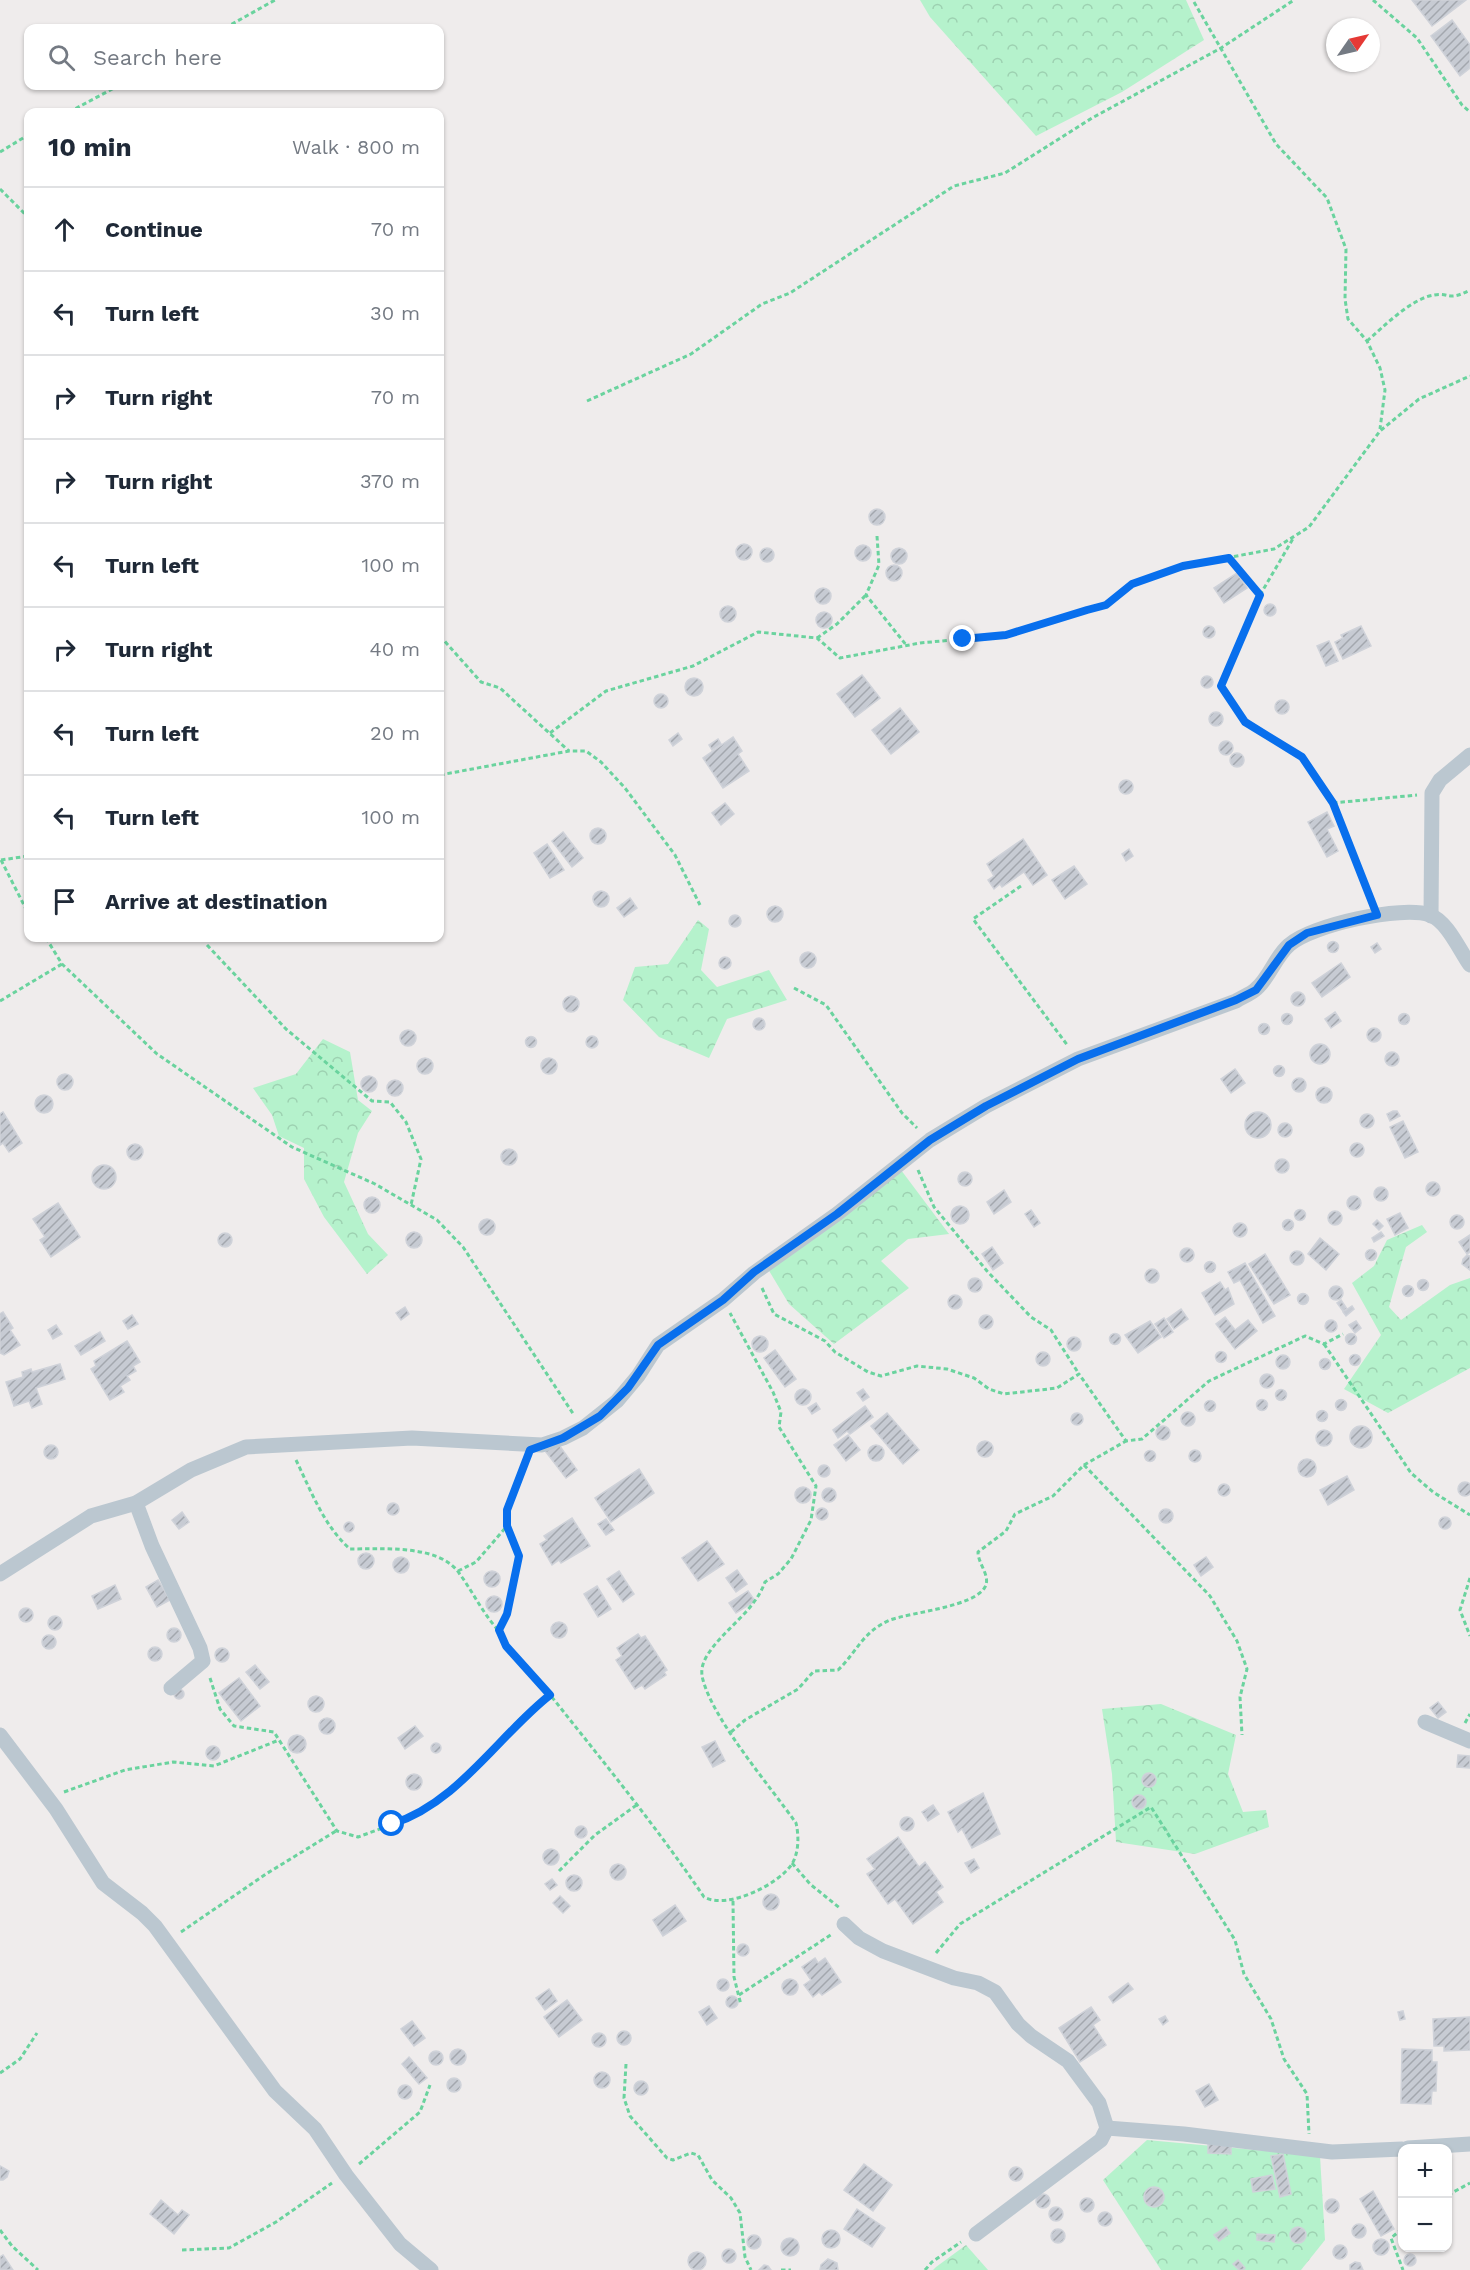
<!DOCTYPE html>
<html lang="en">
<head>
<meta charset="utf-8">
<style>
  :root { --surface:#fff; --page:#f6f6f7; --text:#1f2937; --muted:#747a83; --line:#e0e1e3 }
  body { margin:0; font-family:"Work Sans",sans-serif; background:var(--page); color:var(--text) }
  .controls { position:absolute; right:18px; bottom:18px; display:grid; overflow:hidden; border-radius:12px; box-shadow:0 2px 4px #0004 }
  .controls button { width:54px; height:54px; display:grid; place-items:center; padding:0; border:0; border-bottom:2px solid var(--line); background:var(--surface); color:var(--text); font:30px sans-serif }
  .compass { position:absolute; left:1326px; top:18px; width:54px; height:54px; border-radius:50%; background:var(--surface); box-shadow:0 2px 4px #0004; rotate:56deg }
  .stop { position:absolute; width:18px; height:18px; margin:-14px; border:4px solid #086fed; border-radius:50%; background:#fff }
  .stop.end { background:#086fed; border-color:#fff; box-shadow:0 2px 6px #0008 }
  .list { margin:0; padding:0; list-style:none }
  h2 { display:flex; justify-content:space-between; align-items:center; height:78px; margin:0; padding:0 24px; font-size:26px }
  h2 small { font-size:20px; font-weight:400; color:var(--muted) }
  .list li { display:grid; grid-template-columns:39px 1fr auto; gap:18px; align-items:center; box-sizing:border-box; height:84px; padding:0 24px; border-top:2px solid var(--line) }
  .list b { display:block; font-size:22px; white-space:nowrap }
  .list em { font-size:20px; font-style:normal; color:var(--muted) }
  .icon { flex:none; width:33px; height:33px; fill:none; stroke:currentColor; stroke-width:2; stroke-linecap:round; stroke-linejoin:round }
  .map { position:relative; flex:none; width:1470px; height:2270px; overflow:hidden }
  .search { position:absolute; background:var(--surface); box-shadow:0 2px 4px #0004; left:24px; top:24px; width:420px; height:66px; display:flex; align-items:center; gap:15px; box-sizing:border-box; padding:0 21px; border-radius:12px; color:var(--muted); font-size:22px }
  .panel { position:absolute; background:var(--surface); box-shadow:0 2px 4px #0004; left:24px; top:108px; width:420px; height:834px; border-radius:12px }
  .map>svg:first-child { display:block }
  .forest { fill:url(#forest-crowns) }
  .building { fill:url(#building-hatch); stroke:#cfd2d9; stroke-width:1.5 }
  .lines { fill:none; stroke-linecap:round; stroke-linejoin:round }
  .path { stroke:#6ad39e; stroke-width:3; stroke-dasharray:4.5 3; stroke-linecap:butt }
  .minor { stroke:#bbc7d0; stroke-width:15 }
  .route { stroke:#086fed; stroke-width:8 }
</style>
</head>
<body>
<div class="map">
<svg width="1470" height="2270" viewBox="0 0 1470 2270">
  <defs>
    <pattern id="forest-crowns" width="20" height="18" patternUnits="userSpaceOnUse" patternTransform="scale(1.5)"><rect width="20" height="18" fill="#b5f2cc"/><path d="M2 6a3 3 0 1 1 6 0M12 15a3 3 0 1 1 6 0" fill="none" stroke="#9dd1b1"/></pattern>
    <pattern id="building-hatch" width="6" height="6" patternUnits="userSpaceOnUse" patternTransform="scale(1.5)"><rect width="6" height="6" fill="#c7cbd3"/><path d="M-1 1l2-2M0 6l6-6M5 7l2-2" fill="none" stroke="#a3a7ae"/></pattern>
  </defs>
  <rect width="100%" height="100%" fill="#efecec"/>
  <g class="forest">
    <polygon points="920,0 1186,0 1204,40 1122,92 1036,136 930,17"/>
    <polygon points="698,920 709,929 701,970 717,987 769,970 787,1000 727,1019 709,1058 659,1037 623,1000 635,967 668,964"/>
    <polygon points="323,1039 350,1052 358,1100 372,1111 358,1133 344,1182 368,1234 388,1255 367,1274 324,1217 304,1179 304,1148 279,1136 272,1115 253,1088 296,1074"/>
    <polygon points="895,1162 949,1234 908,1239 881,1261 909,1288 834,1344 789,1304 765,1264"/>
    <polygon points="1422,1225 1427,1232 1406,1247 1389,1307 1401,1320 1450,1285 1470,1278 1470,1368 1388,1413 1344,1389 1381,1335 1352,1283 1374,1266 1387,1240"/>
    <polygon points="1161,1704 1236,1735 1228,1774 1243,1812 1266,1810 1269,1827 1195,1854 1116,1842 1112,1774 1102,1709"/>
    <polygon points="1147,2140 1320,2156 1325,2240 1301,2270 1161,2270 1103,2180"/>
    <polygon points="966,2245 988,2270 933,2270 936,2267"/>
  </g>
  <g class="building">
    <polygon points="1412,0 1466,0 1432,26"/>
    <polygon points="1452,20 1470,45 1470,68 1460,76 1431,36"/>
    <circle cx="877" cy="517" r="8"/>
    <circle cx="744" cy="552" r="8"/>
    <circle cx="863" cy="553" r="8"/>
    <circle cx="767" cy="555" r="7"/>
    <circle cx="899" cy="556" r="8"/>
    <circle cx="894" cy="573" r="8"/>
    <polygon points="1237,573 1247,588 1224,603 1214,588"/>
    <circle cx="823" cy="596" r="8"/>
    <circle cx="1270" cy="610" r="6"/>
    <circle cx="728" cy="614" r="8"/>
    <circle cx="824" cy="620" r="8"/>
    <circle cx="1209" cy="632" r="6"/>
    <polygon points="1361,626 1371,646 1343,659 1335,642 1343,638 1341,635"/>
    <polygon points="1329,641 1338,661 1326,666 1317,646"/>
    <polygon points="862,675 880,698 855,717 837,694"/>
    <circle cx="1207" cy="682" r="6"/>
    <circle cx="694" cy="687" r="9"/>
    <circle cx="661" cy="701" r="7"/>
    <circle cx="1282" cy="707" r="7"/>
    <polygon points="900,708 919,732 891,754 872,730"/>
    <circle cx="1216" cy="719" r="7"/>
    <polygon points="678,733 682,739 673,746 669,740"/>
    <polygon points="733,737 742,751 738,754 749,771 723,788 703,758"/>
    <polygon points="718,739 721,744 712,750 709,745"/>
    <circle cx="1226" cy="748" r="7"/>
    <circle cx="1237" cy="760" r="7"/>
    <circle cx="1126" cy="787" r="7"/>
    <polygon points="725,803 734,814 721,825 712,813"/>
    <polygon points="1327,812 1334,826 1327,829 1338,851 1327,857 1308,822"/>
    <circle cx="598" cy="836" r="8"/>
    <polygon points="563,832 583,858 572,867 552,841"/>
    <polygon points="1023,839 1047,875 1033,885 1024,872 1002,887 1000,884 994,889 988,880 994,876 987,864"/>
    <polygon points="547,844 564,870 550,878 534,853"/>
    <polygon points="1129,849 1133,856 1126,861 1122,854"/>
    <polygon points="1074,866 1087,884 1065,899 1052,880"/>
    <circle cx="601" cy="899" r="8"/>
    <polygon points="630,898 637,908 624,917 617,908"/>
    <circle cx="775" cy="914" r="8"/>
    <circle cx="735" cy="921" r="6"/>
    <circle cx="1333" cy="947" r="5.5"/>
    <polygon points="1377,943 1381,949 1375,953 1371,947"/>
    <circle cx="808" cy="960" r="8"/>
    <circle cx="725" cy="963" r="6"/>
    <polygon points="1341,963 1350,977 1322,997 1312,983"/>
    <circle cx="1298" cy="999" r="7"/>
    <circle cx="571" cy="1004" r="8"/>
    <polygon points="1335,1012 1341,1021 1331,1028 1325,1019"/>
    <circle cx="1404" cy="1019" r="5.5"/>
    <circle cx="1287" cy="1019" r="5.5"/>
    <circle cx="759" cy="1024" r="6"/>
    <circle cx="1264" cy="1029" r="5.5"/>
    <circle cx="1374" cy="1035" r="7"/>
    <circle cx="408" cy="1038" r="8"/>
    <circle cx="592" cy="1042" r="6"/>
    <circle cx="531" cy="1042" r="5.5"/>
    <circle cx="1320" cy="1054" r="10"/>
    <circle cx="1392" cy="1059" r="7"/>
    <circle cx="549" cy="1066" r="8"/>
    <circle cx="425" cy="1066" r="8"/>
    <circle cx="1279" cy="1071" r="5.5"/>
    <polygon points="1235,1069 1245,1083 1231,1093 1221,1079"/>
    <circle cx="65" cy="1082" r="8"/>
    <circle cx="369" cy="1084" r="8"/>
    <circle cx="1299" cy="1085" r="7"/>
    <circle cx="395" cy="1088" r="8"/>
    <circle cx="1324" cy="1095" r="8"/>
    <circle cx="44" cy="1104" r="9"/>
    <polygon points="1393,1111 1397,1111 1400,1116 1390,1121 1387,1114"/>
    <circle cx="1258" cy="1125" r="13"/>
    <polygon points="3,1112 22,1143 9,1152 3,1143 0,1145 0,1114"/>
    <circle cx="1367" cy="1121" r="7"/>
    <polygon points="1403,1121 1418,1152 1405,1158 1390,1127"/>
    <circle cx="1285" cy="1130" r="7"/>
    <circle cx="1357" cy="1150" r="7"/>
    <circle cx="135" cy="1152" r="8"/>
    <circle cx="509" cy="1157" r="8"/>
    <circle cx="1282" cy="1166" r="7"/>
    <circle cx="104" cy="1177" r="12"/>
    <circle cx="965" cy="1179" r="7"/>
    <circle cx="1433" cy="1189" r="7"/>
    <circle cx="1381" cy="1194" r="7"/>
    <polygon points="1004,1190 1011,1202 994,1214 987,1202"/>
    <circle cx="1354" cy="1203" r="7"/>
    <circle cx="372" cy="1205" r="8"/>
    <polygon points="58,1203 80,1237 51,1257 40,1240 45,1237 33,1219"/>
    <circle cx="960" cy="1215" r="9"/>
    <circle cx="1300" cy="1215" r="5.5"/>
    <polygon points="1031,1210 1040,1223 1034,1227 1025,1214"/>
    <circle cx="1335" cy="1218" r="7"/>
    <polygon points="1400,1213 1408,1228 1395,1235 1387,1219"/>
    <circle cx="1457" cy="1222" r="7"/>
    <circle cx="487" cy="1227" r="8"/>
    <circle cx="1288" cy="1225" r="5.5"/>
    <polygon points="1377,1220 1383,1226 1379,1230 1373,1224"/>
    <circle cx="1240" cy="1230" r="7"/>
    <polygon points="1381,1232 1384,1236 1374,1242 1372,1238"/>
    <circle cx="414" cy="1240" r="8"/>
    <circle cx="225" cy="1240" r="7"/>
    <polygon points="1470,1235 1470,1252 1467,1254 1459,1242"/>
    <polygon points="1320,1238 1339,1254 1326,1270 1308,1254"/>
    <polygon points="992,1247 1003,1263 993,1270 982,1254"/>
    <circle cx="1187" cy="1255" r="7"/>
    <circle cx="1371" cy="1255" r="5.5"/>
    <circle cx="1297" cy="1258" r="7"/>
    <polygon points="1265,1254 1290,1295 1274,1304 1249,1264"/>
    <polygon points="1467,1255 1470,1256 1470,1270 1462,1264 1463,1259"/>
    <circle cx="1210" cy="1267" r="5.5"/>
    <polygon points="1245,1263 1275,1316 1263,1323 1240,1280 1234,1283 1228,1272"/>
    <circle cx="1152" cy="1276" r="7"/>
    <circle cx="975" cy="1285" r="7"/>
    <circle cx="1423" cy="1285" r="5.5"/>
    <polygon points="1220,1282 1225,1290 1228,1288 1234,1304 1215,1315 1202,1293"/>
    <circle cx="1408" cy="1291" r="5.5"/>
    <circle cx="1336" cy="1293" r="7"/>
    <circle cx="1303" cy="1299" r="5.5"/>
    <circle cx="955" cy="1302" r="7"/>
    <polygon points="1341,1300 1347,1309 1343,1311 1337,1303"/>
    <polygon points="1352,1306 1354,1309 1346,1316 1343,1312"/>
    <polygon points="405,1307 409,1314 401,1320 396,1313"/>
    <polygon points="1181,1309 1188,1319 1174,1329 1167,1319"/>
    <polygon points="3,1312 13,1328 10,1330 20,1345 4,1355 0,1353 0,1314"/>
    <polygon points="132,1315 138,1324 128,1329 123,1321"/>
    <circle cx="986" cy="1322" r="7"/>
    <polygon points="1225,1317 1235,1330 1248,1320 1257,1331 1235,1349 1216,1324"/>
    <polygon points="1164,1318 1173,1332 1164,1338 1155,1324"/>
    <circle cx="1331" cy="1326" r="6"/>
    <polygon points="1150,1321 1161,1337 1138,1353 1125,1335"/>
    <polygon points="1356,1321 1361,1328 1355,1333 1349,1325"/>
    <polygon points="56,1325 62,1334 53,1339 48,1330"/>
    <polygon points="100,1332 105,1341 81,1355 75,1346"/>
    <circle cx="1115" cy="1339" r="5.5"/>
    <circle cx="1351" cy="1339" r="5.5"/>
    <circle cx="760" cy="1344" r="8"/>
    <circle cx="1074" cy="1344" r="7"/>
    <polygon points="127,1341 140,1362 133,1366 136,1371 127,1376 130,1380 120,1386 124,1392 110,1400 91,1369 96,1366 94,1361"/>
    <polygon points="775,1350 796,1379 785,1387 764,1358"/>
    <circle cx="1221" cy="1357" r="5.5"/>
    <circle cx="1043" cy="1359" r="7"/>
    <circle cx="1355" cy="1360" r="5.5"/>
    <circle cx="1283" cy="1362" r="7"/>
    <circle cx="1325" cy="1364" r="5.5"/>
    <polygon points="60,1364 65,1379 36,1388 42,1404 32,1408 29,1401 14,1406 6,1382 23,1377 22,1372 31,1369 32,1372"/>
    <circle cx="1267" cy="1381" r="7"/>
    <polygon points="863,1389 869,1397 863,1401 857,1393"/>
    <circle cx="803" cy="1397" r="8"/>
    <circle cx="1281" cy="1395" r="5.5"/>
    <circle cx="1341" cy="1405" r="5.5"/>
    <circle cx="1262" cy="1405" r="5.5"/>
    <circle cx="1210" cy="1406" r="5.5"/>
    <polygon points="816,1403 820,1409 812,1414 808,1408"/>
    <polygon points="865,1406 873,1417 850,1434 847,1431 838,1438 833,1430"/>
    <circle cx="1322" cy="1416" r="5.5"/>
    <circle cx="1188" cy="1419" r="7"/>
    <polygon points="887,1413 919,1450 903,1464 871,1426"/>
    <circle cx="1077" cy="1419" r="6"/>
    <circle cx="1361" cy="1437" r="11"/>
    <circle cx="1163" cy="1433" r="7"/>
    <circle cx="1324" cy="1438" r="8"/>
    <polygon points="848,1435 860,1450 846,1461 834,1445"/>
    <polygon points="554,1438 577,1470 566,1478 542,1447"/>
    <circle cx="985" cy="1449" r="8"/>
    <circle cx="51" cy="1452" r="7"/>
    <circle cx="876" cy="1453" r="8"/>
    <circle cx="1195" cy="1456" r="6"/>
    <circle cx="1150" cy="1456" r="5.5"/>
    <circle cx="1307" cy="1468" r="9"/>
    <circle cx="824" cy="1471" r="6"/>
    <polygon points="639,1469 654,1493 611,1522 595,1498"/>
    <polygon points="1347,1476 1354,1490 1328,1505 1320,1490"/>
    <circle cx="1465" cy="1489" r="7"/>
    <circle cx="1224" cy="1490" r="6"/>
    <circle cx="803" cy="1495" r="8"/>
    <circle cx="829" cy="1495" r="7"/>
    <circle cx="393" cy="1509" r="6"/>
    <circle cx="822" cy="1514" r="6"/>
    <circle cx="1166" cy="1516" r="7"/>
    <polygon points="182,1512 189,1522 179,1529 172,1520"/>
    <circle cx="1445" cy="1523" r="6"/>
    <polygon points="572,1518 590,1546 561,1563 559,1560 552,1565 540,1544 547,1540 544,1536"/>
    <polygon points="606,1519 614,1530 606,1535 598,1524"/>
    <circle cx="349" cy="1527" r="5"/>
    <polygon points="707,1541 724,1564 698,1581 682,1558"/>
    <circle cx="366" cy="1561" r="8"/>
    <polygon points="1206,1557 1213,1567 1201,1576 1194,1565"/>
    <circle cx="401" cy="1565" r="8"/>
    <polygon points="737,1570 747,1584 736,1592 726,1578"/>
    <polygon points="619,1571 634,1594 623,1602 607,1579"/>
    <circle cx="492" cy="1579" r="8"/>
    <polygon points="158,1580 170,1600 157,1607 146,1587"/>
    <polygon points="115,1585 121,1599 98,1609 92,1596"/>
    <polygon points="597,1586 611,1609 598,1617 584,1594"/>
    <polygon points="748,1591 755,1601 736,1613 729,1603"/>
    <circle cx="494" cy="1604" r="8"/>
    <circle cx="26" cy="1615" r="7"/>
    <circle cx="55" cy="1623" r="7"/>
    <circle cx="559" cy="1630" r="8"/>
    <circle cx="174" cy="1635" r="7"/>
    <polygon points="638,1634 641,1638 645,1636 667,1670 664,1672 666,1675 645,1689 642,1685 635,1689 616,1660 622,1656 617,1648"/>
    <circle cx="49" cy="1642" r="7"/>
    <circle cx="155" cy="1654" r="7"/>
    <circle cx="222" cy="1655" r="7"/>
    <polygon points="255,1665 269,1682 260,1689 246,1672"/>
    <polygon points="239,1678 260,1706 241,1721 219,1693"/>
    <circle cx="179" cy="1694" r="5"/>
    <circle cx="316" cy="1704" r="8"/>
    <polygon points="1438,1702 1446,1712 1438,1718 1430,1708"/>
    <circle cx="327" cy="1726" r="8"/>
    <polygon points="415,1726 423,1736 405,1749 398,1738"/>
    <circle cx="297" cy="1744" r="9"/>
    <polygon points="715,1741 725,1761 713,1767 702,1747"/>
    <circle cx="436" cy="1748" r="5"/>
    <circle cx="213" cy="1753" r="7"/>
    <polygon points="1458,1755 1470,1756 1470,1768 1457,1767"/>
    <circle cx="1149" cy="1780" r="7"/>
    <circle cx="414" cy="1782" r="8"/>
    <polygon points="983,1793 1000,1834 972,1848 962,1829 958,1832 948,1812"/>
    <circle cx="1139" cy="1802" r="7"/>
    <polygon points="933,1805 939,1814 928,1821 922,1812"/>
    <circle cx="907" cy="1824" r="7"/>
    <circle cx="581" cy="1832" r="6"/>
    <polygon points="898,1837 919,1867 925,1862 943,1887 936,1892 943,1902 913,1924 895,1899 888,1904 867,1874 875,1869 867,1859"/>
    <circle cx="551" cy="1857" r="8"/>
    <polygon points="974,1859 979,1868 971,1873 965,1863"/>
    <circle cx="618" cy="1872" r="8"/>
    <circle cx="574" cy="1883" r="8"/>
    <polygon points="552,1879 557,1885 550,1890 545,1884"/>
    <circle cx="771" cy="1902" r="8"/>
    <polygon points="560,1896 570,1906 563,1913 553,1903"/>
    <polygon points="675,1905 686,1921 663,1936 653,1920"/>
    <circle cx="743" cy="1950" r="6"/>
    <polygon points="815,1958 818,1963 825,1958 841,1982 822,1995 819,1992 813,1997 804,1985 811,1980 802,1967"/>
    <circle cx="723" cy="1985" r="6"/>
    <circle cx="790" cy="1987" r="8"/>
    <polygon points="1128,1983 1133,1989 1113,2003 1109,1997"/>
    <polygon points="549,1989 557,2001 545,2010 536,1998"/>
    <circle cx="732" cy="2002" r="6"/>
    <polygon points="567,2000 582,2020 559,2037 544,2017"/>
    <polygon points="709,2006 717,2018 707,2025 699,2012"/>
    <polygon points="1091,2007 1100,2020 1093,2025 1106,2045 1080,2062 1059,2028"/>
    <polygon points="1403,2011 1405,2019 1400,2020 1398,2012"/>
    <polygon points="1165,2016 1168,2021 1163,2025 1159,2019"/>
    <polygon points="1470,2017 1470,2050 1444,2051 1444,2046 1434,2046 1433,2019"/>
    <polygon points="412,2021 425,2038 414,2046 401,2029"/>
    <circle cx="624" cy="2038" r="7"/>
    <circle cx="599" cy="2040" r="7"/>
    <circle cx="458" cy="2057" r="8"/>
    <polygon points="1402,2049 1432,2050 1432,2062 1437,2062 1436,2091 1432,2091 1431,2104 1401,2103"/>
    <circle cx="436" cy="2058" r="7"/>
    <polygon points="409,2057 427,2078 419,2084 402,2064"/>
    <circle cx="602" cy="2080" r="8"/>
    <circle cx="454" cy="2085" r="7"/>
    <circle cx="641" cy="2088" r="7"/>
    <polygon points="1209,2084 1218,2100 1205,2107 1196,2091"/>
    <circle cx="405" cy="2092" r="7"/>
    <polygon points="1208,2143 1231,2143 1231,2154 1208,2153"/>
    <polygon points="1283,2154 1291,2194 1280,2197 1271,2156"/>
    <polygon points="864,2164 892,2185 873,2211 844,2190"/>
    <polygon points="0,2166 9,2171 7,2177 3,2180 0,2180"/>
    <circle cx="1016" cy="2174" r="7"/>
    <polygon points="1272,2175 1275,2189 1253,2192 1251,2179"/>
    <circle cx="1154" cy="2197" r="10"/>
    <polygon points="1373,2191 1394,2229 1381,2236 1360,2199"/>
    <circle cx="1043" cy="2201" r="7"/>
    <circle cx="1087" cy="2205" r="7"/>
    <circle cx="1332" cy="2206" r="7"/>
    <polygon points="161,2200 178,2215 182,2210 189,2215 174,2234 150,2214"/>
    <circle cx="1056" cy="2214" r="7"/>
    <polygon points="857,2209 885,2228 872,2247 844,2229"/>
    <circle cx="1105" cy="2219" r="7"/>
    <circle cx="1359" cy="2231" r="7"/>
    <polygon points="1226,2227 1230,2233 1219,2241 1214,2235"/>
    <circle cx="1298" cy="2235" r="8"/>
    <circle cx="1058" cy="2236" r="7"/>
    <circle cx="831" cy="2239" r="9"/>
    <polygon points="1257,2234 1275,2235 1274,2242 1257,2240"/>
    <circle cx="754" cy="2242" r="7"/>
    <circle cx="790" cy="2247" r="9"/>
    <circle cx="1381" cy="2247" r="8"/>
    <circle cx="1340" cy="2252" r="7"/>
    <circle cx="729" cy="2256" r="7"/>
    <circle cx="697" cy="2261" r="9"/>
    <circle cx="1410" cy="2260" r="6"/>
    <polygon points="3,2255 13,2270 0,2270 0,2257"/>
    <polygon points="828,2259 837,2263 838,2270 820,2270 821,2265"/>
    <polygon points="1238,2260 1245,2268 1243,2270 1239,2270 1233,2264"/>
    <polygon points="1355,2262 1360,2263 1363,2270 1350,2270 1350,2265"/>
    <polygon points="764,2265 768,2266 771,2270 759,2270"/>
  </g>
  <g class="lines">
    <g class="path">
      <polyline points="1373,0 1417,38 1462,105 1470,112"/>
      <polyline points="1194,2 1276,144 1327,198 1346,249 1345,299 1348,319 1367,341 1380,368 1385,390 1380,429"/>
      <polyline points="225,28 275,0"/>
      <polyline points="69,112 118,86"/>
      <polyline points="0,152 28,135"/>
      <polyline points="0,189 28,217"/>
      <path d="M1367,341C1383,327 1412,298 1434,295C1451,292 1447,302 1470,290"/>
      <polyline points="587,401 691,354 762,304 790,293 954,186 1005,173 1092,118 1221,48 1294,0"/>
      <polyline points="877,536 879,565 866,595 907,646"/>
      <polyline points="1229,558 1260,595 1221,686 1245,722 1302,757 1333,803 1371,901"/>
      <polyline points="1260,595 1294,537"/>
      <polyline points="440,636 481,682 500,688 569,751"/>
      <polyline points="817,638 837,624 866,595"/>
      <polyline points="550,733 606,691 693,666 758,632 817,638 840,658 920,643 1006,635 1106,605 1133,584 1183,566 1274,549 1309,527 1380,431 1419,399 1470,376"/>
      <polyline points="440,775 569,751 586,751 601,762 625,788 675,855 700,905"/>
      <polyline points="1333,803 1417,795"/>
      <polyline points="1,860 28,913"/>
      <polyline points="1,860 28,856"/>
      <polyline points="1021,886 973,919 1068,1046"/>
      <polyline points="46,938 62,964 157,1054 292,1147 375,1184 437,1220 463,1247 574,1415"/>
      <polyline points="207,945 286,1029 372,1101 390,1102 406,1122 421,1159 411,1205"/>
      <polyline points="794,988 826,1005 902,1113 917,1128"/>
      <polyline points="0,1001 62,964"/>
      <polyline points="918,1170 934,1207 987,1271 1031,1317 1051,1330 1079,1374"/>
      <polyline points="762,1288 774,1314 825,1341 835,1352 868,1372 881,1376 917,1366 947,1369 974,1378 989,1389 1004,1394 1057,1388 1079,1374 1126,1441 1142,1439 1209,1381 1305,1336 1324,1344 1343,1334"/>
      <polyline points="1324,1344 1411,1473 1433,1492 1470,1515"/>
      <path d="M296,1460C311,1491 324,1526 350,1549C381,1549 439,1544 459,1573C473,1592 482,1612 498,1630"/>
      <path d="M526,1462L507,1511V1526L519,1555L507,1614L499,1630C511,1658 536,1677 555,1701C606,1765 658,1829 704,1897C727,1910 778,1885 792,1864C799,1852 799,1836 796,1823C770,1786 714,1721 703,1680C700,1670 703,1662 708,1654C725,1628 754,1612 765,1582L778,1574L791,1559L811,1520L816,1486L779,1427L781,1412L773,1392L730,1313"/>
      <polyline points="1084,1465 1210,1596 1237,1641 1247,1669 1240,1697 1242,1735"/>
      <polyline points="458,1571 476,1562 507,1526"/>
      <polyline points="1470,1578 1460,1610 1470,1636"/>
      <polyline points="210,1678 220,1709 234,1726 274,1732 337,1831 358,1837 413,1817 431,1806 485,1757 522,1717 550,1695"/>
      <polyline points="1465,1723 1470,1714"/>
      <path d="M731,1732L745,1720L798,1689L814,1671L838,1670C857,1652 862,1632 890,1620C912,1612 974,1607 985,1587C991,1576 978,1564 978,1552L1006,1531L1015,1514L1053,1496L1084,1465L1126,1441"/>
      <polyline points="64,1792 125,1770 173,1762 214,1766 279,1740"/>
      <polyline points="792,1863 810,1884 841,1909"/>
      <polyline points="559,1871 595,1835 638,1804"/>
      <polyline points="733,1901 734,1977 741,2005"/>
      <polyline points="181,1932 266,1874 336,1831"/>
      <polyline points="936,1953 960,1924 1151,1807 1235,1940 1244,1974 1271,2019 1284,2059 1307,2094 1309,2134"/>
      <polyline points="739,1995 832,1934"/>
      <polyline points="626,2064 624,2098 630,2116 667,2158 673,2160 691,2153 698,2155 712,2180 731,2198 740,2213 745,2257 751,2270"/>
      <polyline points="0,2073 20,2059 37,2033"/>
      <polyline points="359,2164 420,2112 430,2085"/>
      <polyline points="1448,2195 1470,2183"/>
      <polyline points="1402,2229 1391,2238 1403,2270"/>
      <polyline points="0,2230 12,2246 38,2270"/>
      <polyline points="182,2250 229,2248 276,2222 332,2183"/>
      <polyline points="781,2270 791,2270"/>
      <polyline points="925,2270 932,2262 961,2242"/>
    </g>
    <g class="minor">
      <polyline points="1431,916 1432,793 1440,780 1470,755"/>
      <polyline points="136,1503 152,1546 200,1648 203,1661 171,1688"/>
      <path d="M0,1574L91,1516L136,1503L191,1470L246,1447L412,1438L542,1445L563,1438L583,1428L617,1401L638,1376L658,1345L723,1300L754,1273L837,1214L930,1140L986,1106L1078,1059L1236,1001C1242,997 1251,994 1256,989C1270,977 1275,957 1289,945C1311,925 1402,905 1430,915C1447,921 1460,951 1470,965"/>
      <polyline points="1425,1722 1470,1741"/>
      <polyline points="0,1735 56,1809 103,1883 142,1913 155,1926 275,2091 315,2129 346,2175 400,2244 431,2270"/>
      <polyline points="844,1924 859,1938 883,1951 954,1978 978,1983 995,1992 1018,2024 1031,2036 1068,2061 1099,2103 1107,2128 1101,2140 976,2234"/>
      <polyline points="1107,2128 1184,2134 1332,2152 1402,2149"/>
      <polyline points="1408,2148 1470,2144"/>
    </g>
  </g>
  <g class="lines">
    <path class="route" d="M392,1824C458,1803 498,1736 550,1695L506,1646L499,1630L507,1614L519,1556L507,1526V1510L530,1450L563,1438L600,1416L628,1388L658,1345L723,1300L754,1272L837,1214L930,1140L986,1106L1078,1059L1236,1000L1256,990L1289,945L1307,933L1377,915L1333,803L1302,757L1245,722L1221,686L1260,595L1229,558L1183,566L1132,584L1106,605L1087,610L1006,635L963,639"/>
  </g>
</svg>
<div class="controls">
<button>+</button>
<button>−</button>
</div>
<svg class="compass" viewBox="-18 -18 36 36"><path d="M0-13l5 13h-10z" fill="#e53935"/><path d="M0 13l5-13h-10z" fill="#747a83"/></svg>
<div class="stop" style="left:392px;top:1824px"></div>
<div class="stop end" style="left:963px;top:639px"></div>
<div class="search"><svg class="icon" aria-label="search" viewBox="0 0 24 24"><circle cx="10" cy="10" r="6"/><path d="M15 15l6 6"/></svg>Search here</div>
<section class="panel">
<h2>10 min<small>Walk · 800 m</small></h2>
<ul class="list">
<li><svg class="icon" aria-label="ahead" viewBox="0 0 24 24"><path d="M12 20V5M6 11l6-6 6 6"/></svg><div><b>Continue</b></div><em>70 m</em></li>
<li><svg class="icon" aria-label="left" viewBox="0 0 24 24"><path d="M17 20v-9H6M10 6l-5 5 5 5"/></svg><div><b>Turn left</b></div><em>30 m</em></li>
<li><svg class="icon" aria-label="right" viewBox="0 0 24 24"><path d="M7 20v-9h11M14 6l5 5-5 5"/></svg><div><b>Turn right</b></div><em>70 m</em></li>
<li><svg class="icon" aria-label="right" viewBox="0 0 24 24"><path d="M7 20v-9h11M14 6l5 5-5 5"/></svg><div><b>Turn right</b></div><em>370 m</em></li>
<li><svg class="icon" aria-label="left" viewBox="0 0 24 24"><path d="M17 20v-9H6M10 6l-5 5 5 5"/></svg><div><b>Turn left</b></div><em>100 m</em></li>
<li><svg class="icon" aria-label="right" viewBox="0 0 24 24"><path d="M7 20v-9h11M14 6l5 5-5 5"/></svg><div><b>Turn right</b></div><em>40 m</em></li>
<li><svg class="icon" aria-label="left" viewBox="0 0 24 24"><path d="M17 20v-9H6M10 6l-5 5 5 5"/></svg><div><b>Turn left</b></div><em>20 m</em></li>
<li><svg class="icon" aria-label="left" viewBox="0 0 24 24"><path d="M17 20v-9H6M10 6l-5 5 5 5"/></svg><div><b>Turn left</b></div><em>100 m</em></li>
<li><svg class="icon" aria-label="arrive" viewBox="0 0 24 24"><path d="M6 21V4h12l-3 4 3 4H6"/></svg><div><b>Arrive at destination</b></div></li>
</ul>
</section>
</div>
</body>
</html>
